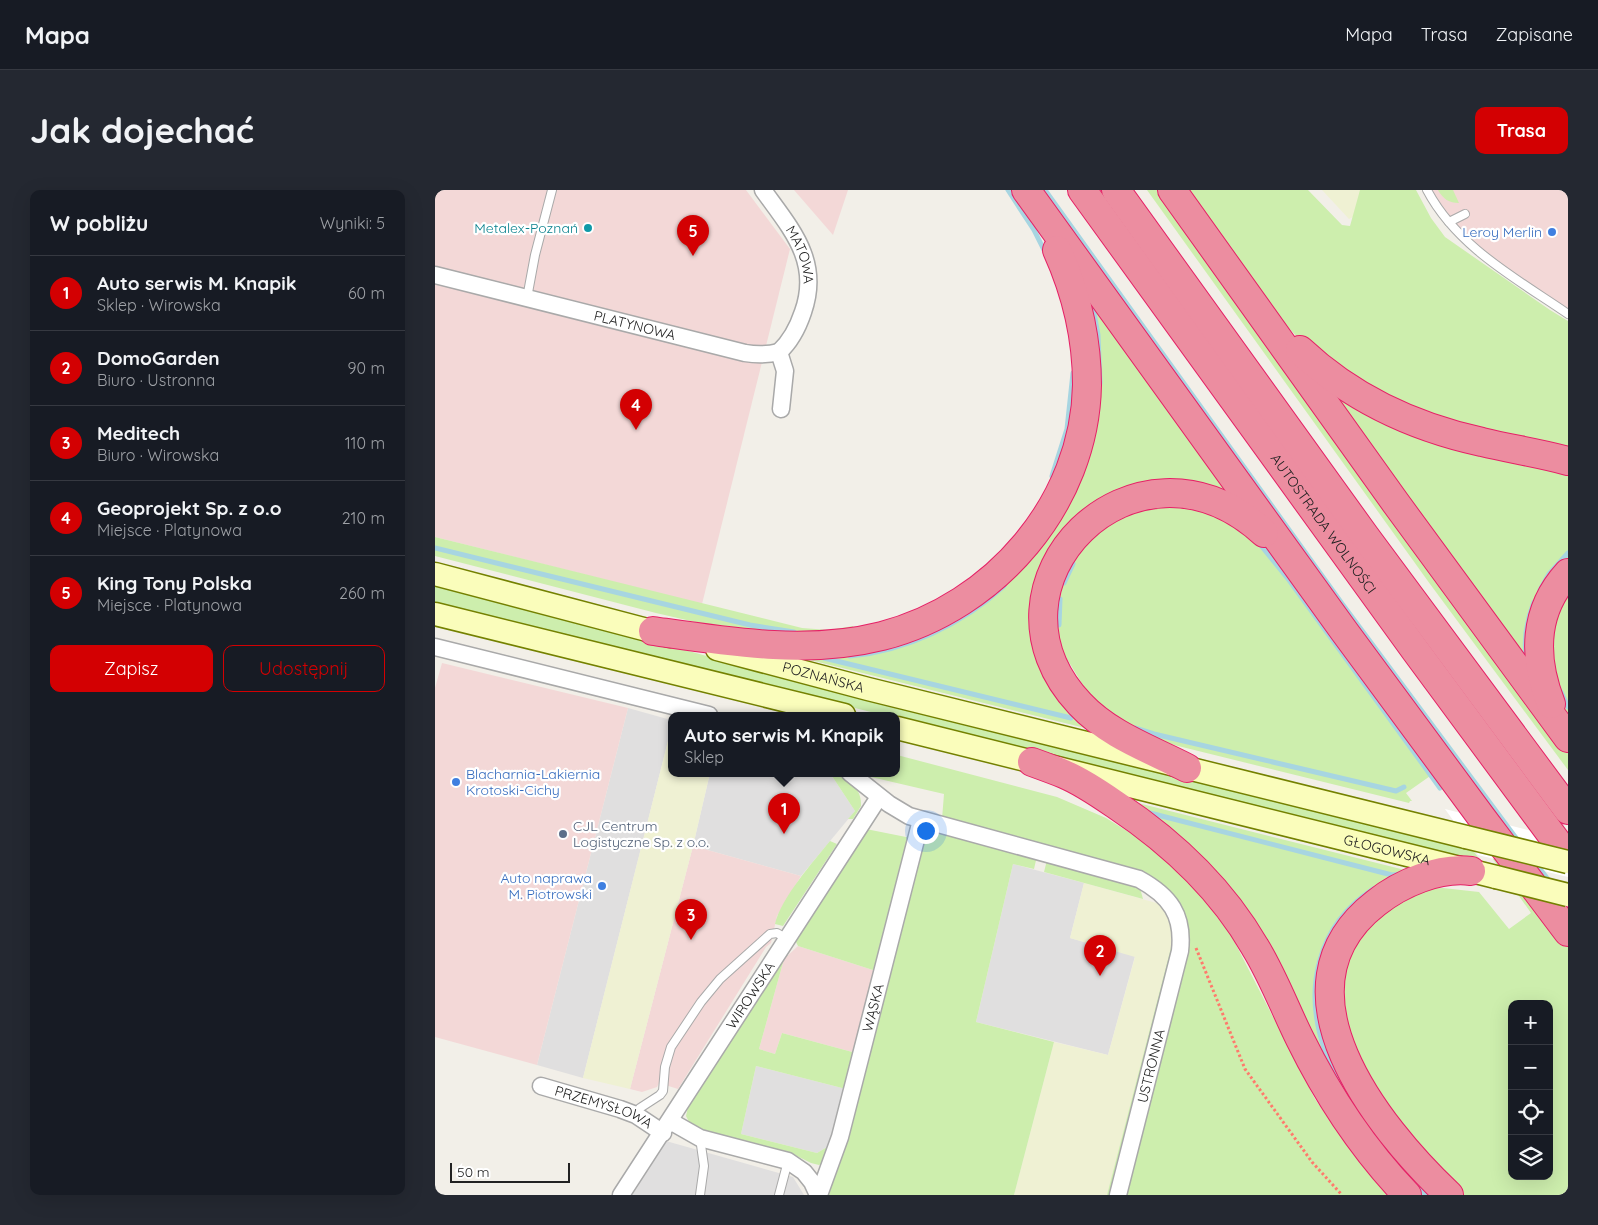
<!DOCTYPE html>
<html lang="pl">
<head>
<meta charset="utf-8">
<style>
  :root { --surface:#171b24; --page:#242831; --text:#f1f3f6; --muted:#9ea1a6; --line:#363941; --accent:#d30002 }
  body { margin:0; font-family:Quicksand,sans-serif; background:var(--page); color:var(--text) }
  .controls { position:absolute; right:15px; bottom:15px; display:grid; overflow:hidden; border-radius:10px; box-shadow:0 5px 20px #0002 }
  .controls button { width:45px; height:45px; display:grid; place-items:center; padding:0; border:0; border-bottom:1px solid var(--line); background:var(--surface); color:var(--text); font:25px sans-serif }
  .scale { position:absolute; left:15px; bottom:12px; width:120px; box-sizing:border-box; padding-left:5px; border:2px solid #222; border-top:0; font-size:14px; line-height:18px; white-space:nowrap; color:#222; -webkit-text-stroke:4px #fff; paint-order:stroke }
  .you { position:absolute; left:490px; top:640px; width:18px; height:18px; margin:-12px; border:4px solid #fff; border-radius:50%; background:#1a73e8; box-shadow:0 0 0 8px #1a73e833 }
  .badge { display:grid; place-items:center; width:32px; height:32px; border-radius:50%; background:var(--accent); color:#fff; font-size:16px; font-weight:700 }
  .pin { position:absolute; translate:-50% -41px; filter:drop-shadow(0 1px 2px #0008) }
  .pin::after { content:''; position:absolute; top:26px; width:18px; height:15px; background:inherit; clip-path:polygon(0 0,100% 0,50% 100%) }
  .popup { position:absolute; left:233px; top:522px; width:232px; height:65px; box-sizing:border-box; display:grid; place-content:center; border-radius:10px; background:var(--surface); filter:drop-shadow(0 1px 4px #0005); font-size:16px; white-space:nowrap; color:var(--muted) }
  .popup b { font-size:19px; color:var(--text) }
  .popup::after { content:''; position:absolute; left:50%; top:100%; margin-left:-10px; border:10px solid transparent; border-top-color:var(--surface) }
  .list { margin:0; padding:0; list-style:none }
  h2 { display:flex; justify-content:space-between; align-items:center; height:65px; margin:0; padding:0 20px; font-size:21px }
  h2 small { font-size:16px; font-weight:400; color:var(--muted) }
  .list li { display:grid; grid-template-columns:32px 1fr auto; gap:15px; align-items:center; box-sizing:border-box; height:75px; padding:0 20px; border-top:1px solid var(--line) }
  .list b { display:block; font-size:19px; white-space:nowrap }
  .list p { margin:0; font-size:16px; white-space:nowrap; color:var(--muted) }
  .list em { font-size:16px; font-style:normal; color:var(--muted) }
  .actions { display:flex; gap:10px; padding:15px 20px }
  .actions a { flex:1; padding:11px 0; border:1px solid var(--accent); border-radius:10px; text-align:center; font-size:18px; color:var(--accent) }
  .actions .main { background:var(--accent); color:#fff }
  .icon { flex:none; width:28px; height:28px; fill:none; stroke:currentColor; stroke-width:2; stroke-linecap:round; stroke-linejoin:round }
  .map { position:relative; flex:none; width:1133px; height:1005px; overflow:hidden; border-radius:10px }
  header { display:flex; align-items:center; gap:30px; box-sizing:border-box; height:70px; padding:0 25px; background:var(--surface); border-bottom:1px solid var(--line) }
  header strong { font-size:24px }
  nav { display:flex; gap:28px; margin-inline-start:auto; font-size:18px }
  .intro { display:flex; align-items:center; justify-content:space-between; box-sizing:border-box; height:120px; padding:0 30px }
  h1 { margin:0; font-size:35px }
  .button { padding:12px 22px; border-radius:10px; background:var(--accent); color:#fff; font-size:18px; font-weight:700 }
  main { display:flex; gap:30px; padding:0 30px }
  aside { flex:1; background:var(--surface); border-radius:10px; box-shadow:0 5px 20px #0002 }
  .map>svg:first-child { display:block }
  .residential { fill:#e0dfdf }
  .commercial { fill:#f3d8d7 }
  .farmland { fill:#eff1d3 }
  .grass { fill:#cdeead; fill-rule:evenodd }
  .pier { fill:#fff }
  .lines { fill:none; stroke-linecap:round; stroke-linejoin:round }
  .stream { stroke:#a7d5e1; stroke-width:5 }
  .service-casing { stroke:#a9a9a9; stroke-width:10 }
  .minor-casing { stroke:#a9a9a9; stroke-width:19 }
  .secondary-casing { stroke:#748100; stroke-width:25 }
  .motorway-casing { stroke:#e52166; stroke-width:30 }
  .path { stroke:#ff7a6c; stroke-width:3; stroke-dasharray:2.5 2.5; stroke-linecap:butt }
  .service { stroke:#fff; stroke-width:8 }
  .minor { stroke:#fff; stroke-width:16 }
  .secondary { stroke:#fafdbb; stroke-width:22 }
  .motorway { stroke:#ec8da0; stroke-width:28 }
  .secondary-bridge-casing { stroke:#748100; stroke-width:25; stroke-linecap:butt }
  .secondary-bridge { stroke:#fafdbb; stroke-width:22 }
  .culture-dot { fill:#0f9aa8; stroke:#fff; stroke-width:2 }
  .shop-dot { fill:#3f7fe0; stroke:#fff; stroke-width:2 }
  .service-dot { fill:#5c6f8a; stroke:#fff; stroke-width:2 }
  .labels { text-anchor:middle; stroke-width:4.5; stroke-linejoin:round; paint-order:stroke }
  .culture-label { font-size:14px; fill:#0d838f; stroke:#fff; text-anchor:end }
  .shop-label { font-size:14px; fill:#366cbe; stroke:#fff; text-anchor:end }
  .street-label { font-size:14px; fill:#222; stroke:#fff }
  .service-label { font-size:14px; fill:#4e5e75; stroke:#fff; text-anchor:start }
</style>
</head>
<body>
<header>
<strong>Mapa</strong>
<nav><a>Mapa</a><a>Trasa</a><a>Zapisane</a></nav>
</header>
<div class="intro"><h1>Jak dojechać</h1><a class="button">Trasa</a></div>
<main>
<aside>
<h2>W pobliżu<small>Wyniki: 5</small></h2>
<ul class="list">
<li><span class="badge">1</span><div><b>Auto serwis M. Knapik</b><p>Sklep · Wirowska</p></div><em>60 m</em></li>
<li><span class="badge">2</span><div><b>DomoGarden</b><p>Biuro · Ustronna</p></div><em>90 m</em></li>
<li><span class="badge">3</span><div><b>Meditech</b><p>Biuro · Wirowska</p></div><em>110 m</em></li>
<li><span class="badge">4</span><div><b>Geoprojekt Sp. z o.o</b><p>Miejsce · Platynowa</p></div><em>210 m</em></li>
<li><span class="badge">5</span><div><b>King Tony Polska</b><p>Miejsce · Platynowa</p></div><em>260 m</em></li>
</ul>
<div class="actions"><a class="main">Zapisz</a><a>Udostępnij</a></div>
</aside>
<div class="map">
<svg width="1133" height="1005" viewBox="0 0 1133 1005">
  <rect width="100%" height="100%" fill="#f2efe8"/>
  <g class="residential">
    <polygon points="193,518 236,530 236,539 148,888 102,875"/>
    <polygon points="275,583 395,583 420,621 366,686 258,656"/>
    <polygon points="578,674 649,693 635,748 700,766 673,865 541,832"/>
    <polygon points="321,876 411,899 399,953 382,963 306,944"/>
    <polygon points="231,951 358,987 369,1005 197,1005"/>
  </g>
  <g class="commercial">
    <polygon points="0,0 311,0 355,59 267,414 0,347"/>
    <polygon points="359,0 413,0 398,45"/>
    <polygon points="992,0 1133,0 1133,124 1047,65 1014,32"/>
    <polygon points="7,473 193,518 102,875 0,847 0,498"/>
    <polygon points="258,656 366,686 342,726 336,753 331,757 243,899 224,893 222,897 207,902 195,899"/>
    <polygon points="363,756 441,781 421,863 347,843 340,864 324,859 349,769"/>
  </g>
  <g class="farmland">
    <polygon points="887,0 927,0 918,27 914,29"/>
    <polygon points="236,539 236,583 275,583 258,656 195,899 148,888"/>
    <polygon points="649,693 725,714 741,738 672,1005 579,1005 619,852 673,865 700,767 635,748"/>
  </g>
  <g class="grass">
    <polygon points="712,0 726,0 1133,561 1133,580 995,394"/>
    <polygon points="749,0 873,0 907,35 915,36 925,0 981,0 996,28 1010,47 1115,120 1133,131 1133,263 968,219 862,147 838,120"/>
    <path d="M1003,0H1018L1024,13C1014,13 1008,9 1003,0Z"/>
    <polygon points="645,89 812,314 694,301 605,404 654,539 371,469 484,443 639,290"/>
    <polygon points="877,184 1133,277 1133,371 1097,482"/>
    <path d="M735,310L809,333L858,385L1030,621L1133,757V1005H1022L997,980L915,865L903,781L946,718L995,699L1008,698L1044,702L1074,739L1096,723L998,584L971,603L977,611H975L974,613L743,556L697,543L668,528L618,446L628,380L668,331ZM1077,814H1114V986H1077Z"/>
    <polygon points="0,347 367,438 394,440 418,436 420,445 398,448 282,437 221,423 0,366"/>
    <polygon points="0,394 159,434 275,467 1037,659 1048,674 462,529 462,525 448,525 0,414"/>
    <polygon points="1133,396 1133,527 1127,516 1113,474 1122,412"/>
    <path d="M462,565L622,607L671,628L697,644L728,668L758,695L796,745L880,909L918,964L952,1005H688L752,756C755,729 749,718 731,699L507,629L509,604L436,587L429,583H462Z"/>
    <path d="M395,583H405C416,592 427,600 426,616L418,629H413L420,621Z"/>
    <polygon points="687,609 982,683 972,687 885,800 999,1005 981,1005 919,929 833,766"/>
    <polygon points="431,639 476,648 441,781 363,756 360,750"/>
    <polygon points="496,642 602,666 599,679 578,674 541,832 619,852 579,1005 394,1005 486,653 490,644"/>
    <path d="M395,651L402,654L348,736L340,734C346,708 378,672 395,651Z"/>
    <polygon points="612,670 705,698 708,709 609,682"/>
    <polygon points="741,738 741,745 676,1005 672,1005"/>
    <polygon points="352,764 353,765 349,769 324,859 340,864 347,843 421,863 411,899 321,876 306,944 382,963 399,953 388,973 384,975 376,973 360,965 264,939 255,934 251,926 253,917 345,772"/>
  </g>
  <polygon class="pier" points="1010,619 1133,650 1133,687 1043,665"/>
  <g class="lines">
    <g class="stream">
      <polyline points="573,0 599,40 611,64"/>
      <polyline points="610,0 908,415 1084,652"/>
      <polyline points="657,112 663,145 665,193"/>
      <polyline points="617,286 632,239 638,183"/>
      <polyline points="824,353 854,390 1005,598"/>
      <polyline points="0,358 315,435 359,442"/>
      <polyline points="629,393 638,374"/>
      <polyline points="1105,400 1114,384 1133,363"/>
      <polyline points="624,435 625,409"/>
      <path d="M415,466C470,461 528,434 569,396"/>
      <polyline points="389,468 636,528"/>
      <path d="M1092,473C1088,452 1091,432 1099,412"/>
      <polyline points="1126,502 1133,517"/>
      <polyline points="700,538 719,544 961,601 969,597"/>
      <polyline points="711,622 957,685 967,684"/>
      <polyline points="1099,671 1115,692"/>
      <path d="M938,699C912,716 893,740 885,770C860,858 934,946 991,1005"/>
    </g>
    <defs>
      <g id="service">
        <path d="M992,0C1022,57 1082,89 1133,124"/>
        <polyline points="1014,32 1030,24"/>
        <polyline points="92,108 100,65 117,0"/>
        <polyline points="201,925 205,918 225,905 228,901 230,877 236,857 266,812 285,789 335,744 342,743 352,749"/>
        <polyline points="265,948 269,976 265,1005"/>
        <polyline points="344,1005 353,971"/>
      </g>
      <g id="minor">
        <path id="s1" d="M328,0C356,39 386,71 368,122C363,137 356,151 344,162"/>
        <path id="s2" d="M0,85L310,163C322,165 332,165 344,162L350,181L346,219"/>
        <polyline points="0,457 274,525"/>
        <path d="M415,583L454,614L474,626L704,689C735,706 749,725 745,761L683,1005"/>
        <path id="s3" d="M106,896L185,919L201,925L228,943"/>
        <polyline points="235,931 265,948 353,971 369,982 377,992 383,1005"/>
        <path id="s4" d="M186,1005L444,607"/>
        <path id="s5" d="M384,1005L405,947L486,630"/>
      </g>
      <g id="secondary">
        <polyline points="0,384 235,446"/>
        <polyline points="0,424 409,525"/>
        <path id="s6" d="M282,459L433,499L1031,647"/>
        <path id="s7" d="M462,538L1061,687"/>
      </g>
      <g id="motorway">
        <polyline points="591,0 909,441 1047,628 1133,742"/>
        <path id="s8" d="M647,0L980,460L1133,667"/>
        <polyline points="681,0 930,346 1133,620"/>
        <polyline points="737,0 960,312 1133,548"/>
        <path d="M865,160C916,208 978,237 1047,252C1075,259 1105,263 1133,271"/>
        <path d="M218,441C294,452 372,465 447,446C560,417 650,313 652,195C652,148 641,102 622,60"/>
        <path d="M1116,514C1098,468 1098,421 1133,383"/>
        <path d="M597,572C608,576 619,580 629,584C648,592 665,604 681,615C738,653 786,698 820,757C838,786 850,819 865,849C893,906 928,959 972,1005"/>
        <path d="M752,578C715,559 674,545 645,514C533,395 700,225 829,343"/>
        <path d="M1014,1005C942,937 831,798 941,713C966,693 1004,677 1036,681"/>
      </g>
    </defs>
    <use href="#service" class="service-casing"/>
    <use href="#minor" class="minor-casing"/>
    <use href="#secondary" class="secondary-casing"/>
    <use href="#motorway" class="motorway-casing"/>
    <polyline class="path" points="761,758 810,879 877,972 907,1005"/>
    <use href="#service" class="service"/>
    <use href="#minor" class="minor"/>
    <use href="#secondary" class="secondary"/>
    <use href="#motorway" class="motorway"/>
    <defs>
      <g id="secondary-bridge">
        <polyline points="1031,647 1133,672"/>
        <polyline points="1061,687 1133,705"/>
      </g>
    </defs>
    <use href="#secondary-bridge" class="secondary-bridge-casing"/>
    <use href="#secondary-bridge" class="secondary-bridge"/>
  </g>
  <circle class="culture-dot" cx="153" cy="38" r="5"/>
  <g class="shop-dot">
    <circle cx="1117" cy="42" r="5"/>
    <circle cx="21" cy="592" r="5"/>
    <circle cx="167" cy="696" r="5"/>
  </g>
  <circle class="service-dot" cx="128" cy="644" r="5"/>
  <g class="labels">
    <g class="culture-label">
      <text x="143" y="43">Metalex-Poznań</text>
    </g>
    <g class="shop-label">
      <text x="1107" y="47">Leroy Merlin</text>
      <text x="31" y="589" text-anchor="start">Blacharnia-Lakiernia<tspan x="31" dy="16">Krotoski-Cichy</tspan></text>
      <text x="157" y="693">Auto naprawa<tspan x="157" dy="16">M. Piotrowski</tspan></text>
    </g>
    <g class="street-label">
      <text dy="5" stroke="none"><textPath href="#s1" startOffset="76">MATOWA</textPath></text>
      <text dy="5" stroke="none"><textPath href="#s2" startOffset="206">PLATYNOWA</textPath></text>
      <text dy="5" stroke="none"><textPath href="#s8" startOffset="412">AUTOSTRADA WOLNOŚCI</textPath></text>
      <text dy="5" stroke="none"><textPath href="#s6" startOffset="110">POZNAŃSKA</textPath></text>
      <text dy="5" stroke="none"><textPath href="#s7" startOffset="505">GŁOGOWSKA</textPath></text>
      <text dy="5" stroke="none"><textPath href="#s4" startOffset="238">WIROWSKA</textPath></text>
      <text dy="5" stroke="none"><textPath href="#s5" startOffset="195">WĄSKA</textPath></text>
      <text transform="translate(716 876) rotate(-76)" y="5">USTRONNA</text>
      <text dy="5" stroke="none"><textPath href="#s3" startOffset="66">PRZEMYSŁOWA</textPath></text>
    </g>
    <g class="service-label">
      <text x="138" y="641">CJL Centrum<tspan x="138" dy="16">Logistyczne Sp. z o.o.</tspan></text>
    </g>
  </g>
</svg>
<div class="controls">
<button>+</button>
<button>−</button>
<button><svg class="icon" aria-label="locate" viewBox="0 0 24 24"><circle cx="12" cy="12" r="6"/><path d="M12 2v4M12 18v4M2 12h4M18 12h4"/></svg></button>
<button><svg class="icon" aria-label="layers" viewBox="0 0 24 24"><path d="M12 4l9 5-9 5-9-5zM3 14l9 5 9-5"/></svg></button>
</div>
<div class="scale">50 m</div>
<div class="you"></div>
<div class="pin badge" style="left:349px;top:644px">1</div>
<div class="popup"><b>Auto serwis M. Knapik</b>Sklep</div>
<div class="pin badge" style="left:665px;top:786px">2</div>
<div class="pin badge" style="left:256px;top:750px">3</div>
<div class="pin badge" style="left:201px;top:240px">4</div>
<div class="pin badge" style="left:258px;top:66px">5</div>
</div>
</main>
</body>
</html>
